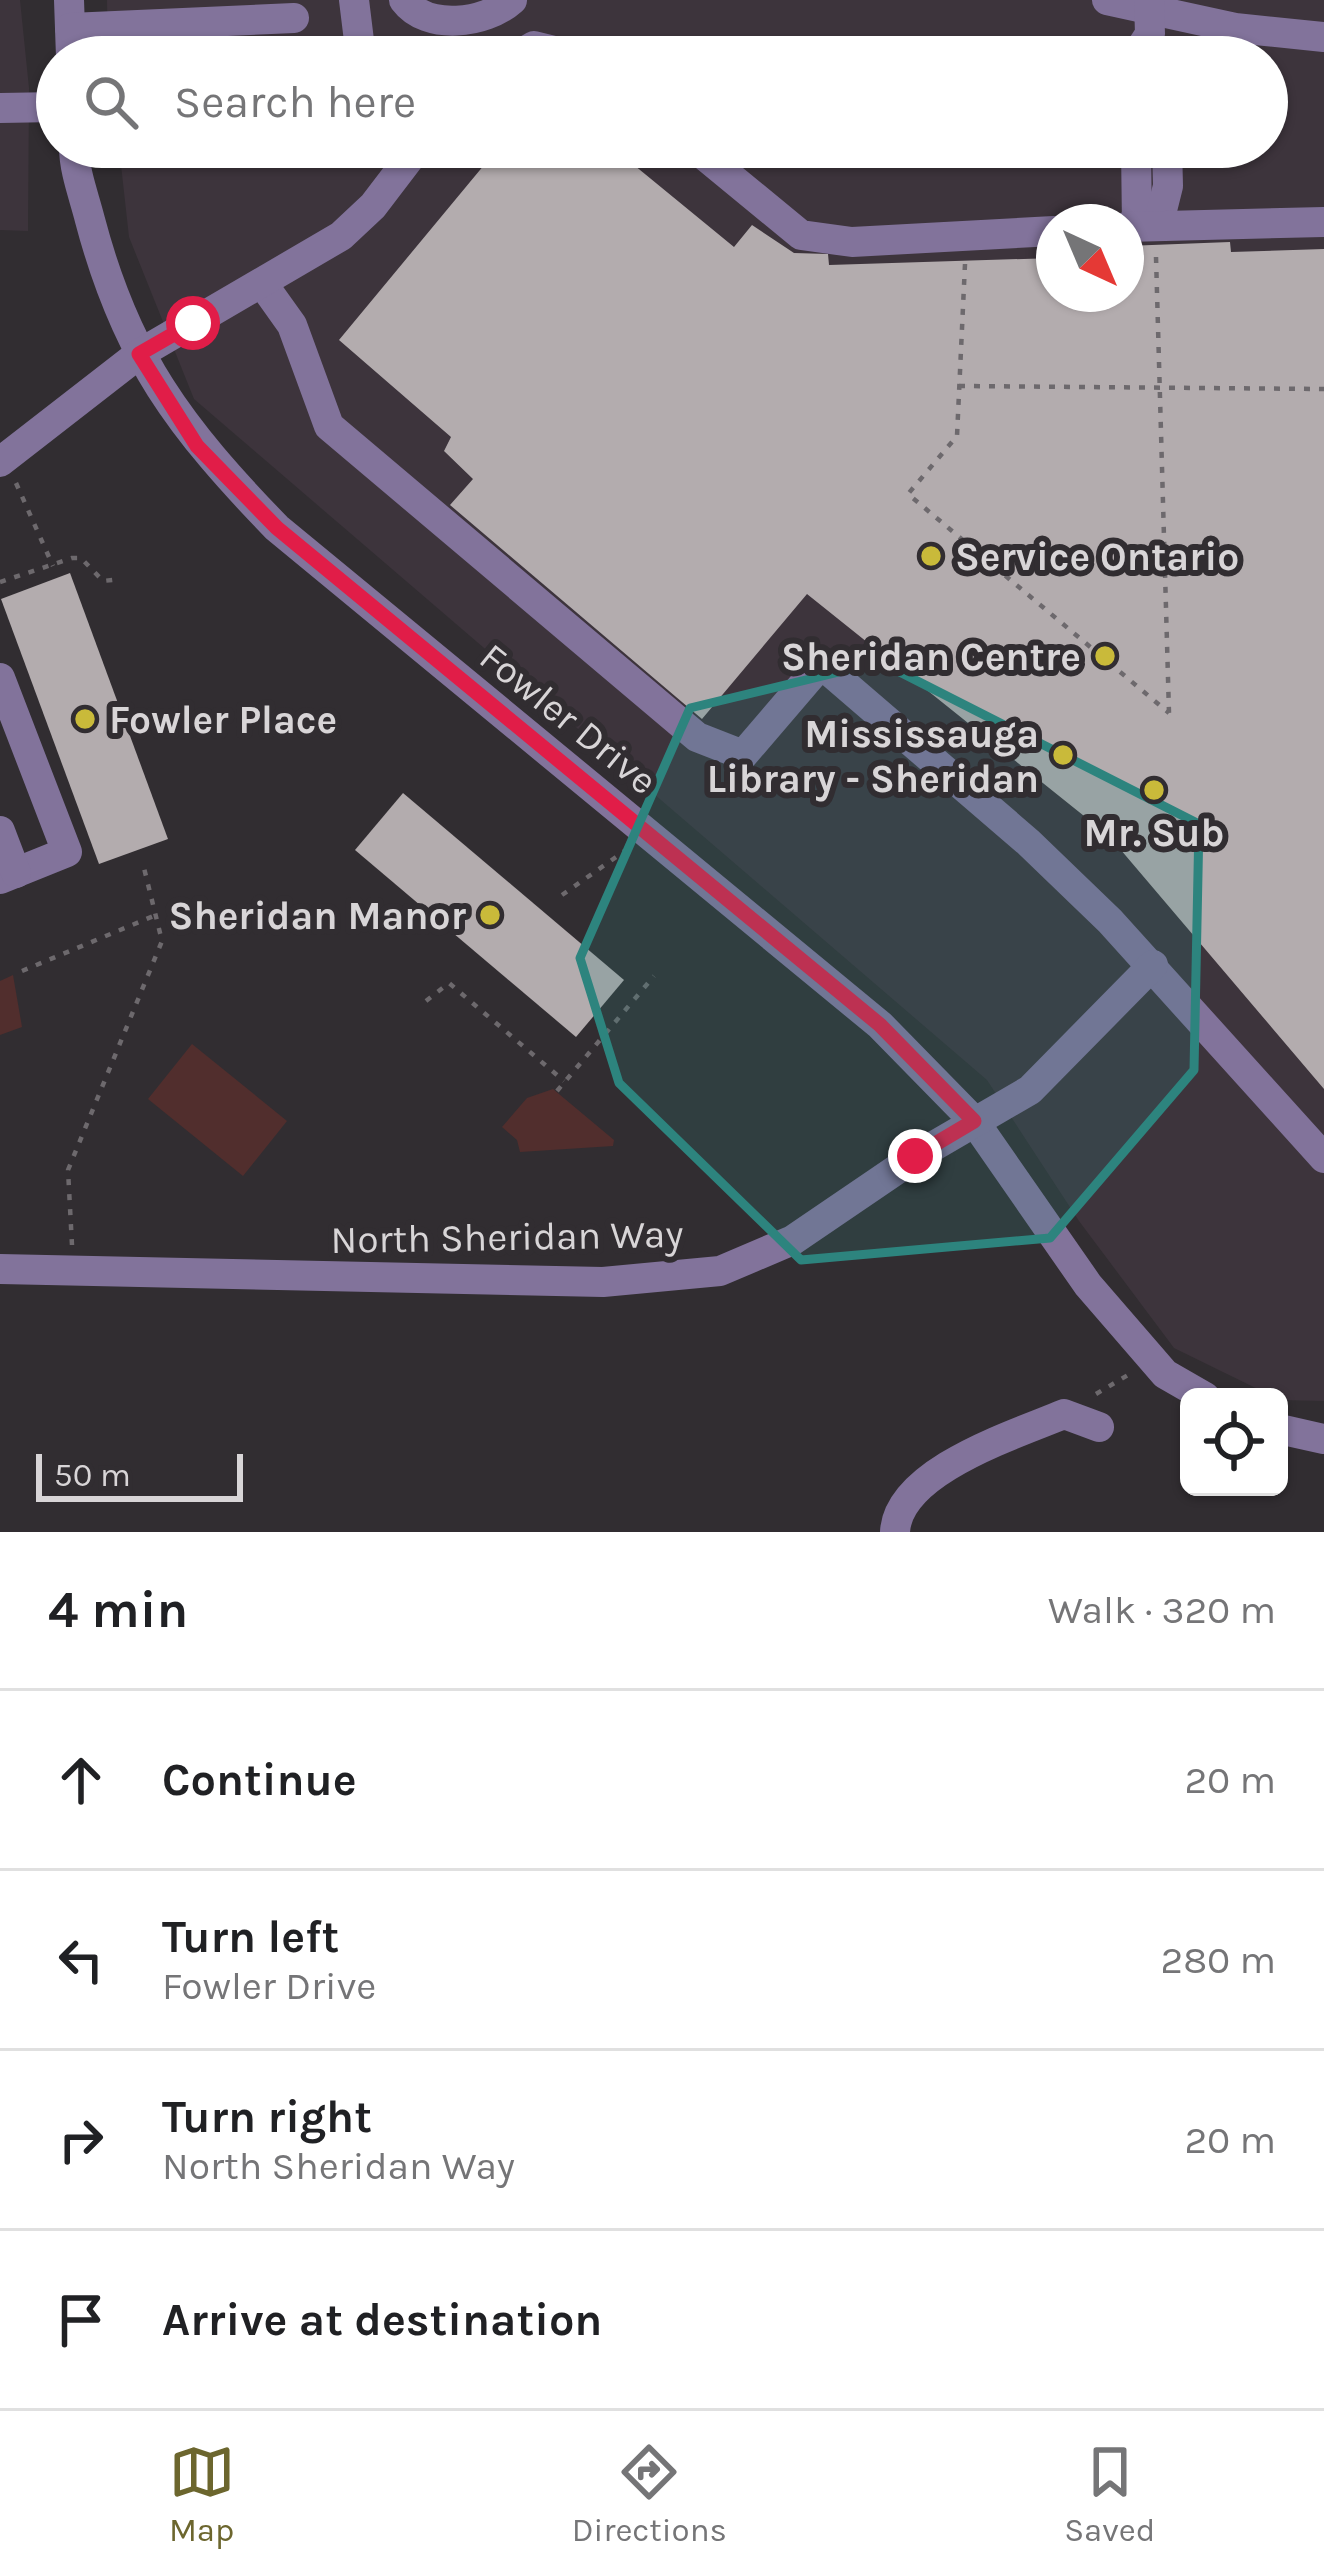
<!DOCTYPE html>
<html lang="en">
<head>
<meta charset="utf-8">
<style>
  :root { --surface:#fff; --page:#f6f6f6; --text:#202124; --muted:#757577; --line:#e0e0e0; --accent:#6c662e }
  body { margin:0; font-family:Karla,sans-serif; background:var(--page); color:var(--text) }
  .controls { position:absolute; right:36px; bottom:36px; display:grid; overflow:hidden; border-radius:18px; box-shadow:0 3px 9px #0004 }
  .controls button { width:108px; height:108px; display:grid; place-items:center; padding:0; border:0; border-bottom:3px solid var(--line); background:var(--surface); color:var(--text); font:60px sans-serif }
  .compass { position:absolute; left:1036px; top:204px; width:108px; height:108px; border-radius:50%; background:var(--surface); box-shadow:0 3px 9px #0004; rotate:136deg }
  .scale { position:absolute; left:36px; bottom:30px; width:207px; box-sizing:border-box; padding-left:12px; border:6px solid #d8d5d7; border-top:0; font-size:33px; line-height:42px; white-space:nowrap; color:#d8d5d7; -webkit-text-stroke:9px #312d31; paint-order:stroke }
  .stop { position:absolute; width:36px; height:36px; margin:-27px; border:9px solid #e11d48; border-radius:50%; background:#fff }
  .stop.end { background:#e11d48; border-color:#fff; box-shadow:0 3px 12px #0008 }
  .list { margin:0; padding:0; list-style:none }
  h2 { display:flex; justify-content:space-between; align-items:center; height:156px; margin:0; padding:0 48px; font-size:51px }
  h2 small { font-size:39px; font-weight:400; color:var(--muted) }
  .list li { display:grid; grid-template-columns:78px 1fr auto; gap:36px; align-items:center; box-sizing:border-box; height:180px; padding:0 48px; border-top:3px solid var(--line) }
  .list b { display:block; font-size:45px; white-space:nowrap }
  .list p { margin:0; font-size:39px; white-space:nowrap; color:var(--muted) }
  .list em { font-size:39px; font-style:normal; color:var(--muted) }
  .icon { flex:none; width:66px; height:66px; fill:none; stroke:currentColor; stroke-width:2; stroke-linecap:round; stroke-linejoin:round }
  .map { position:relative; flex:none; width:1324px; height:1532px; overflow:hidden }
  .search { position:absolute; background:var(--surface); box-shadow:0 3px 9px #0004; left:36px; right:36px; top:36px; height:132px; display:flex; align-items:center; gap:30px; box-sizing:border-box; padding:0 42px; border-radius:66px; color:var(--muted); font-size:45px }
  .sheet { height:876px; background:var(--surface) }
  nav { display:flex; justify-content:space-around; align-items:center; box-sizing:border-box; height:168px; border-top:3px solid var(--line); background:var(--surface); font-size:33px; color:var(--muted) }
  nav a { display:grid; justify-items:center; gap:6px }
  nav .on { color:var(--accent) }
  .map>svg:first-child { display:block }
  .built { fill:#3d343c; fill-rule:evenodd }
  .green { fill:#512e2d }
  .building { fill:#b3acae }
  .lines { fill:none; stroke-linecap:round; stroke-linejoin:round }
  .path { stroke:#6d696d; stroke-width:4.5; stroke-dasharray:6 9; stroke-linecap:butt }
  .minor { stroke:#82739b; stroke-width:30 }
  .route { stroke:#e11d48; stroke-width:15 }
  .marked { fill:#2d847e; fill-opacity:0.2; stroke:#2d847e; stroke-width:9; stroke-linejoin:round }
  .poi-dot { fill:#c9ba3a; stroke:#312d31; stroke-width:4.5 }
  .labels { text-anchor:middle; stroke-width:12; stroke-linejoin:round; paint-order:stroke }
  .poi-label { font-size:39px; font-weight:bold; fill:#d8d5d7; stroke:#312d31; text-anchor:end }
  .street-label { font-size:39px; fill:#d8d5d7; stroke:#312d31 }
</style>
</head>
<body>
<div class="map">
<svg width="1324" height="1532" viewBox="0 0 1324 1532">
  <rect width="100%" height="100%" fill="#312d31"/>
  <g class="built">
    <polygon points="0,0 20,0 29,88 28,231 0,230"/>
    <path d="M107,0H1324V1401L1280,1400L1174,1348L1079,1221L987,1080L194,399L129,237L119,147H1267V57H108ZM1054,222H1126V294H1054Z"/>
  </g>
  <g class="green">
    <polygon points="13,975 22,1027 0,1035 0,981"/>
    <polygon points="192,1044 287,1121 243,1176 148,1099"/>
    <polygon points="553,1089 614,1140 613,1146 520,1152 517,1140 502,1127 527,1098"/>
  </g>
  <g class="building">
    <polygon points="499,147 612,147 734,247 752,225 794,253 828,254 829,265 1054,258 1054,294 1126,294 1126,246 1230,242 1231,252 1324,249 1324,1089 1109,836 807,594 702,719 450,505 473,479 444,451 451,437 339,340"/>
    <polygon points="70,573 168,839 99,864 1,599"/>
    <polygon points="403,793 624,980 576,1037 355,850"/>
  </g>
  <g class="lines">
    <g class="path">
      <polyline points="1156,257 1169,713"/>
      <polyline points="965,264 957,436 908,494 1169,713"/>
      <polyline points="959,386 1324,389"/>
      <polyline points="16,483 53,566"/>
      <polyline points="0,582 72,558 81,558 103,581 121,579"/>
      <polyline points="562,895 626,850"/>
      <polyline points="22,971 156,915"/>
      <polyline points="426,1001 449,983 564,1081"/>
      <polyline points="557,1091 654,976"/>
      <polyline points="72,1245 68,1170 162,941 143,864"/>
      <polyline points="1096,1394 1128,1375"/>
    </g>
    <g class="minor">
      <polyline points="69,0 71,57"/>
      <polyline points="354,0 361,57"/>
      <path d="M404,0C427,31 485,24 512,0"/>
      <polyline points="1107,0 1235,28 1324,37"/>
      <polyline points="70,28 294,18"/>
      <polyline points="515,57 534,46 579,57"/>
      <polyline points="1135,57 1150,34 1149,0"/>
      <polyline points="0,108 57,107"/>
      <path d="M74,147C74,171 84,196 90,220C126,357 180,428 277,528L880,1025L974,1121L1088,1285L1165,1374L1205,1397"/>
      <polyline points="694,147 801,235 852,242 1054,231"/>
      <polyline points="1136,147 1137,226"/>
      <polyline points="1158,226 1168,186 1167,147"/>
      <polyline points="1126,227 1324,222"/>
      <polyline points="262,283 292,325 329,426 697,737 743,755 821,664 1028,842 1110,921 1324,1158"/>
      <polyline points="0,462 139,354 341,236 373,206 418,147"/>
      <polyline points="0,678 67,852 0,879"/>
      <polyline points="0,831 16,873"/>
      <polyline points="0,1269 603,1282 720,1271 793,1240 915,1157 1030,1090 1153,965"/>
      <polyline points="1279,1429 1324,1439"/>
      <path d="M895,1532C898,1471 1014,1435 1064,1414L1099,1427"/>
    </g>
  </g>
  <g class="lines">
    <polyline class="route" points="193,323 139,354 197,446 277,528 880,1025 974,1121 915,1156"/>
  </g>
  <path class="marked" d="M880,662L1199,824L1194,1070L1050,1238L801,1260L619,1083L580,958L690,708Z"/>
  <g class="poi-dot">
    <circle cx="931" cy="556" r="12"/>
    <circle cx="1105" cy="656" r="12"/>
    <circle cx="85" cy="719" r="12"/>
    <circle cx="1063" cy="755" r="12"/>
    <circle cx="1154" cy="790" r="12"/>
    <circle cx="490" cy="915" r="12"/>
  </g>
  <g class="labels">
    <g class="poi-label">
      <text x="955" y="570" text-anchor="start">Service Ontario</text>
      <text x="1081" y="670">Sheridan Centre</text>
      <text x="109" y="733" text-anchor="start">Fowler Place</text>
      <text x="1039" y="747">Mississauga<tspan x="1039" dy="45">Library - Sheridan</tspan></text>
      <text x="1154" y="846" text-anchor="middle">Mr. Sub</text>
      <text x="466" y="929">Sheridan Manor</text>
    </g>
    <g class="street-label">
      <text transform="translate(569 718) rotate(39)" y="14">Fowler Drive</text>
      <text transform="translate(507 1236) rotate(-1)" y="14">North Sheridan Way</text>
    </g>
  </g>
</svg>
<div class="controls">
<button><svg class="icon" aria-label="locate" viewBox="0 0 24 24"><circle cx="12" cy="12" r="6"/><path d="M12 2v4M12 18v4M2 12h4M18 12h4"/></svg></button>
</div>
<svg class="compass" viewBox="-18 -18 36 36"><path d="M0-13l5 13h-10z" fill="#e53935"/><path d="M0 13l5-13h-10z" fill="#757577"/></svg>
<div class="scale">50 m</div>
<div class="stop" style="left:193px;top:323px"></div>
<div class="stop end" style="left:915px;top:1156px"></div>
<div class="search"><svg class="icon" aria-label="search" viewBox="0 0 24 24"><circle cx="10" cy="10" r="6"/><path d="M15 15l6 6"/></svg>Search here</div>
</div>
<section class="sheet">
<h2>4 min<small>Walk · 320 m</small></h2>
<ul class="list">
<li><svg class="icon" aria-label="ahead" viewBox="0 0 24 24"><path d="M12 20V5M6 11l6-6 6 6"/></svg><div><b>Continue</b></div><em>20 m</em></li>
<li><svg class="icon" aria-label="left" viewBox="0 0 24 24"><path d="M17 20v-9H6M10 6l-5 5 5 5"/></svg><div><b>Turn left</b><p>Fowler Drive</p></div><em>280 m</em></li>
<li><svg class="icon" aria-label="right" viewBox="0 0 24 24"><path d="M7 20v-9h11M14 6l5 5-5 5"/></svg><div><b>Turn right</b><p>North Sheridan Way</p></div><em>20 m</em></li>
<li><svg class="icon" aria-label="arrive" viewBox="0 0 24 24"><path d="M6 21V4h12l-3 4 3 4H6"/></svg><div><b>Arrive at destination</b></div></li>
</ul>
</section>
<nav>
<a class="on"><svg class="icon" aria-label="map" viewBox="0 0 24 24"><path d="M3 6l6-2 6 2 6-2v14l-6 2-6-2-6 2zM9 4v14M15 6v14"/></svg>Map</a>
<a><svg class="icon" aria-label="directions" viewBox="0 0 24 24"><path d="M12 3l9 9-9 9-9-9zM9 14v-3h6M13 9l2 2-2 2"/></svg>Directions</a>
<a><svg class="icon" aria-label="saved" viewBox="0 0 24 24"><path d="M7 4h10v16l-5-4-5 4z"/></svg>Saved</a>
</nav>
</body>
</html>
